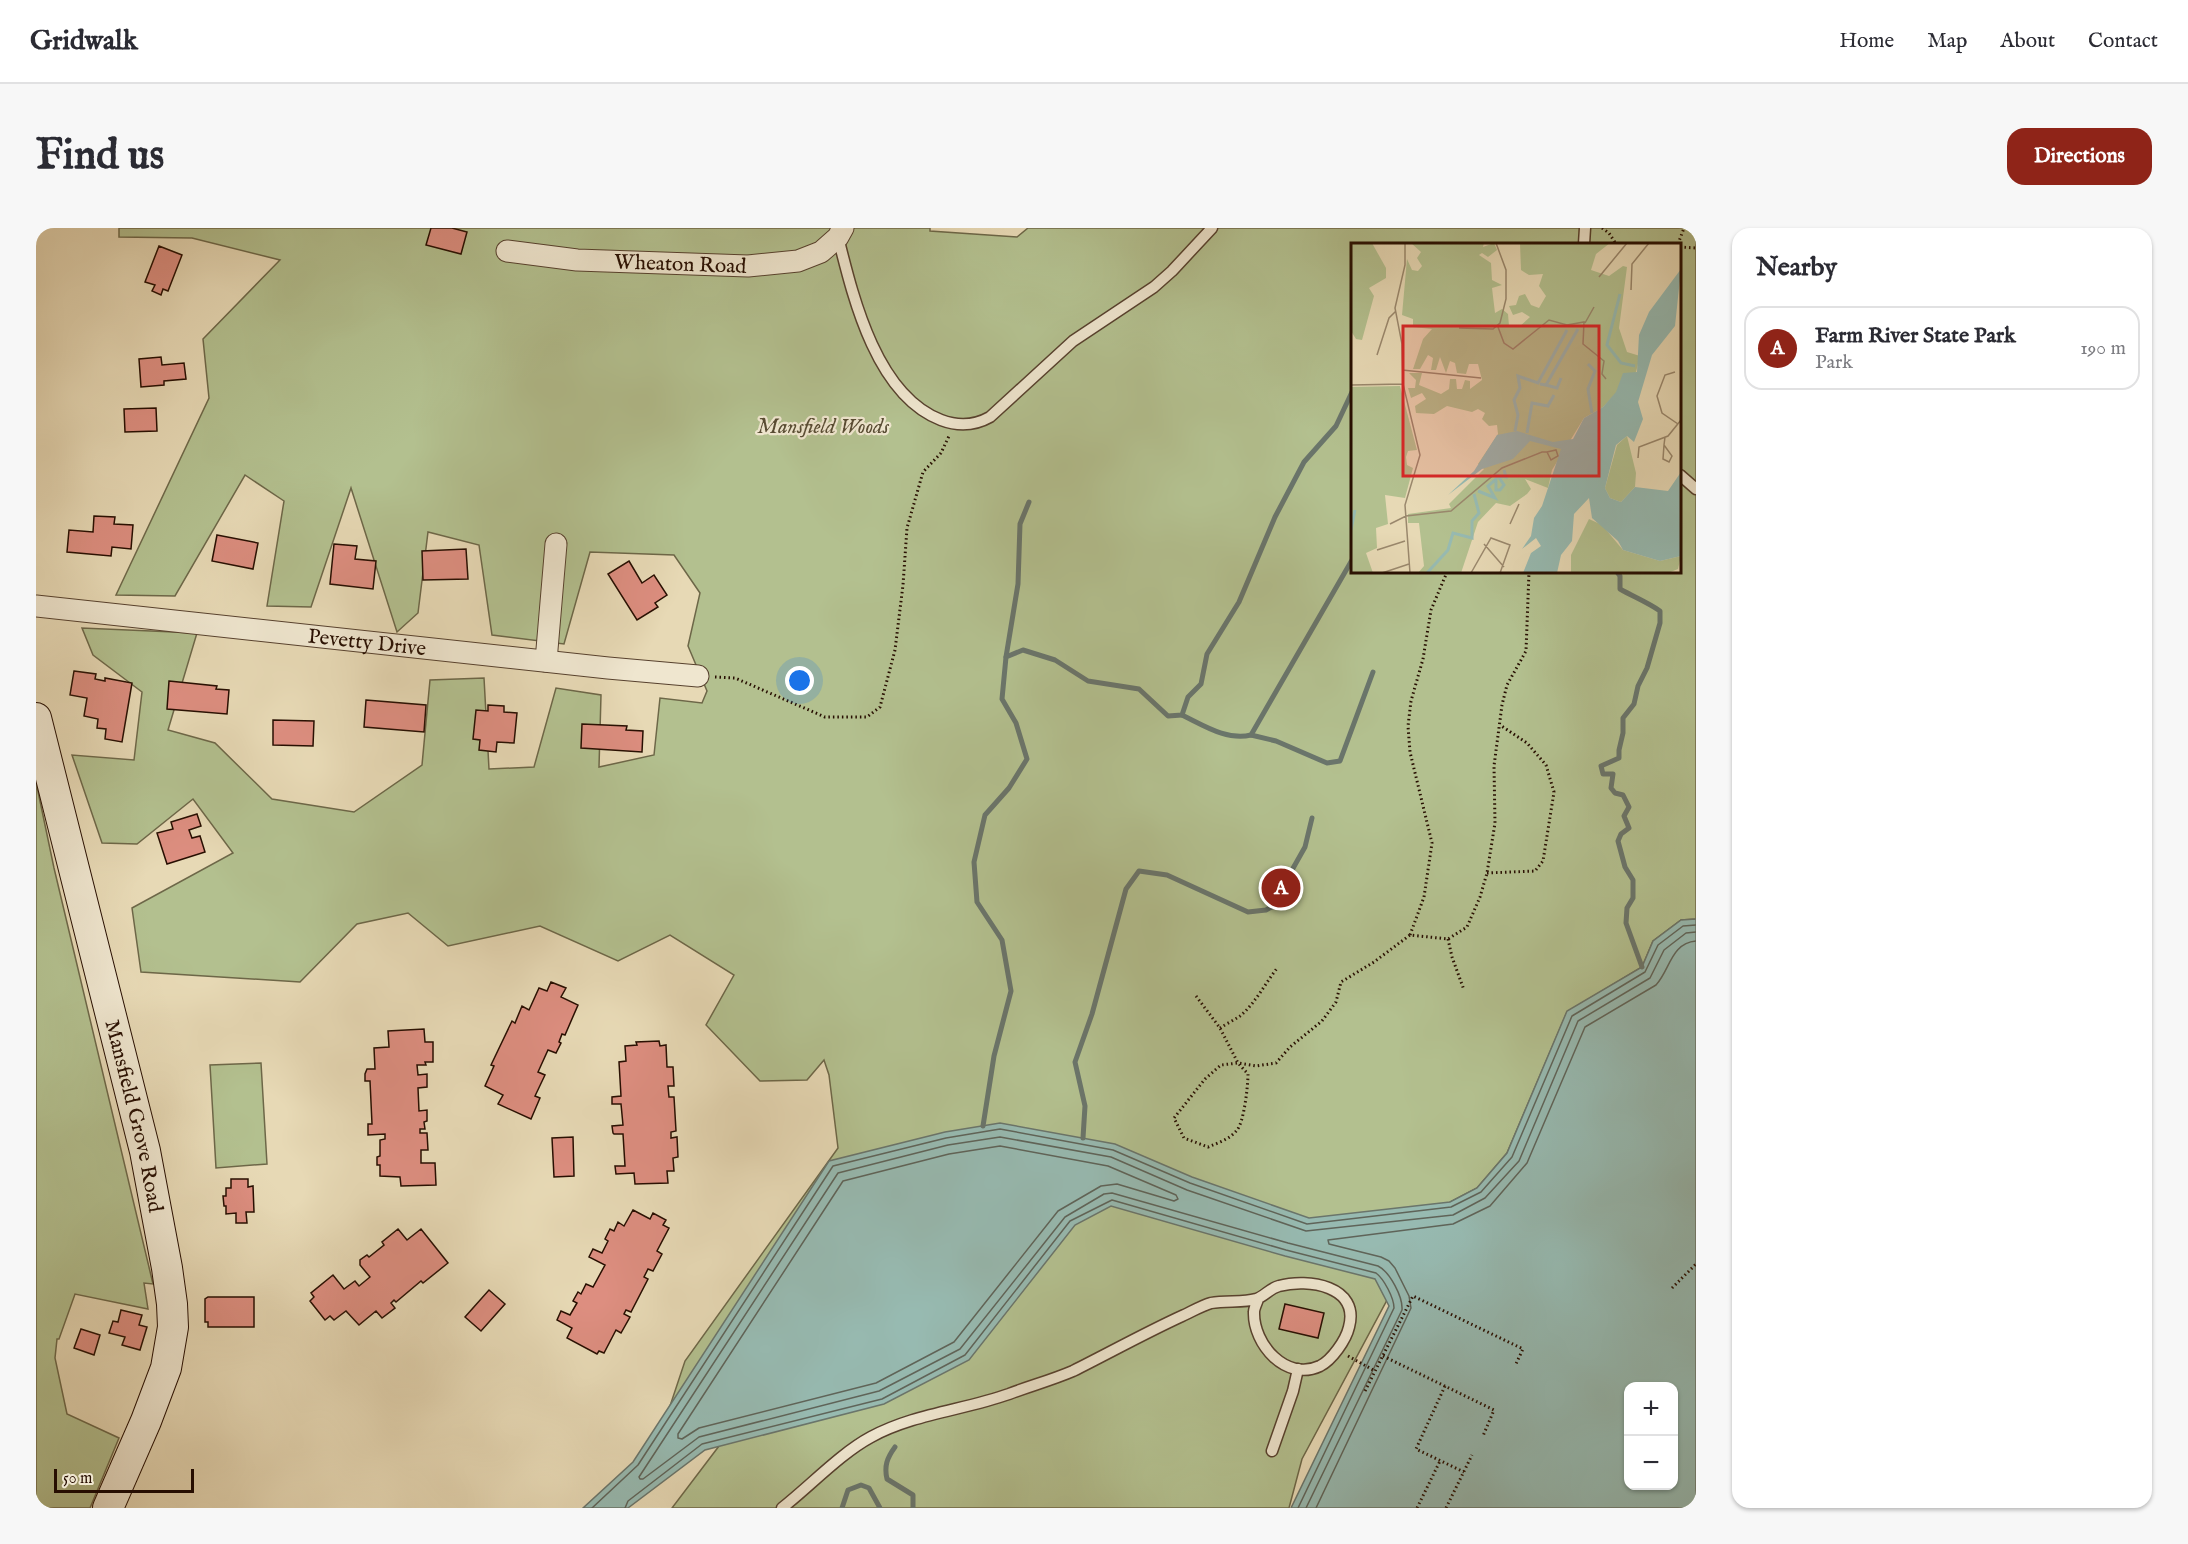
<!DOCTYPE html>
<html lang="en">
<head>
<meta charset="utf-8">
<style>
  :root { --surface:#fff; --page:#f7f7f7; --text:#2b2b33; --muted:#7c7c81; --line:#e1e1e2; --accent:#8f2418 }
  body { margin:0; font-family:"IM FELL English",serif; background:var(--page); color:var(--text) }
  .controls { position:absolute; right:18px; bottom:18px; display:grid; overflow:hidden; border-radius:12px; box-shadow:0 2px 4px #0004 }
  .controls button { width:54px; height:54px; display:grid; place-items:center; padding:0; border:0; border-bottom:2px solid var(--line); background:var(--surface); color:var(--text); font:30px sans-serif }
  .scale { position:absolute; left:18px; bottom:15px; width:140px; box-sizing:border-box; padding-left:6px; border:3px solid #270e01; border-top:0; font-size:16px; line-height:21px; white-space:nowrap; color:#270e01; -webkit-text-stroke:4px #efe6cf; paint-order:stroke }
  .you { position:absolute; left:764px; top:453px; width:21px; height:21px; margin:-15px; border:4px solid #fff; border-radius:50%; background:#1a73e8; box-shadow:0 0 0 9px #1a73e833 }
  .badge { display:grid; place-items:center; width:39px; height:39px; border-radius:50%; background:var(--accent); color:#fff; font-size:20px; font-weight:700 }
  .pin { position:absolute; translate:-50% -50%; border:3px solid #fff; box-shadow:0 2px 6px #0006 }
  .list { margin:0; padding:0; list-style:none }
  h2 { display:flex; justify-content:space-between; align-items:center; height:78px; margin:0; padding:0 24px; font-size:26px }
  h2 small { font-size:20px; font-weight:400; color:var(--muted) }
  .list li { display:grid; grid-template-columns:39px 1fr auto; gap:18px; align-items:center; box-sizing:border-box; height:84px; margin:0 12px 12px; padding:0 12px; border:2px solid var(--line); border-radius:18px }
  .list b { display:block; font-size:22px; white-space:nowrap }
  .list p { margin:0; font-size:20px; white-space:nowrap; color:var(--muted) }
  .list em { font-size:20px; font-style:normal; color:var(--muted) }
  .map { position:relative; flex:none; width:1660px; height:1280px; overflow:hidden; border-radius:18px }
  header { display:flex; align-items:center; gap:36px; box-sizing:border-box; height:84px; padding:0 30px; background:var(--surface); border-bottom:2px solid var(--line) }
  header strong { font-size:28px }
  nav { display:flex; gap:33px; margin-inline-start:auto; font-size:21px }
  .intro { display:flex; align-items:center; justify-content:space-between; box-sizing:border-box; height:144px; padding:0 36px }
  h1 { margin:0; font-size:42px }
  .button { padding:15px 27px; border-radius:18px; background:var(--accent); color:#fff; font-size:21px; font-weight:700 }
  main { display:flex; gap:36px; padding:0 36px }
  aside { flex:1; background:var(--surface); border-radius:18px; box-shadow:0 2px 4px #0004 }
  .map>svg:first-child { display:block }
  .green { fill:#b3c08f; stroke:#6d6748; stroke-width:1.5; fill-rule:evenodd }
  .water { fill:#97bab1; stroke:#6a756b; stroke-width:1.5; fill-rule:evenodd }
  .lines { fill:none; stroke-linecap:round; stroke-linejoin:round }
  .shore { stroke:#5f6459; stroke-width:1.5 }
  .stream { stroke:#6a756b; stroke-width:5 }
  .building { fill:#dd8e80; stroke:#270e01; stroke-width:1.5 }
  .lane-casing { stroke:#57412e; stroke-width:13 }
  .street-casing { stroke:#57412e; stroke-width:23 }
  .secondary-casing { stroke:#270e01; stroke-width:32 }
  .path { stroke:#270e01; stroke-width:3; stroke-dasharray:1.5 3; stroke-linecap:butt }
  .lane { stroke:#efe6cf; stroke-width:10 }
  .street { stroke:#efe6cf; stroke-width:21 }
  .secondary { stroke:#efe6cf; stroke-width:30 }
  .labels { text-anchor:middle; stroke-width:4.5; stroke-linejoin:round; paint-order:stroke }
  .street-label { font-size:21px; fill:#270e01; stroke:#efe6cf }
  .park-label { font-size:21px; font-style:italic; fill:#584c33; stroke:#efe6cf }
  .inset-river { fill:none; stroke:#97bab1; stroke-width:3 }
  .inset-road { fill:none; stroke:#9a886d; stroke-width:1.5 }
  .view { fill:#d62828; fill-opacity:0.15; stroke:#d62828; stroke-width:3 }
  .inset-edge { fill:none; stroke:#270e01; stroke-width:3 }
</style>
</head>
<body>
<header>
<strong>Gridwalk</strong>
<nav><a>Home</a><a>Map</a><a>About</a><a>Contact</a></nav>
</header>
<div class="intro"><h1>Find us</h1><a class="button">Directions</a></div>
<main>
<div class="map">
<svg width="1660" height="1280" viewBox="0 0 1660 1280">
  <rect width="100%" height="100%" fill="#e7d9b5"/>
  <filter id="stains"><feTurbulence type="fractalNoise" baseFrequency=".00333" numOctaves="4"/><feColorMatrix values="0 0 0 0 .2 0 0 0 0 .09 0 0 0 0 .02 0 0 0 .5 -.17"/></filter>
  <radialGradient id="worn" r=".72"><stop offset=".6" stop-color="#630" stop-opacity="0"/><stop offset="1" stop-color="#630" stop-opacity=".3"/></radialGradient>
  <g class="green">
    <path d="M83,0H894V3L981,9L992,0H1660V691L1645,692L1617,713L1606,739L1531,784L1471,925L1441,960L1414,974L1357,1061L1266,1231L1253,1280H636L683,1218L634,1178L649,1133L802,920L793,847L788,832L771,852L724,853L670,797L698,747L634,707L582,733L504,698L412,718L372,685L321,696L264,754L105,744L96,680L197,625L157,571L101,616L66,615L36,527L98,532L106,464L57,427L46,400L161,405L132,502L179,515L236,571L318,584L386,537L394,452L448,450L453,541L498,539L520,460L565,467L563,539L618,527L624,470L666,475L671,463L652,418L664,365L638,327L554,324L528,416L456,407L443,317L392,304L382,385L361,404L315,260L275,379L231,378L248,273L209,247L139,368L80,367L173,170L167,111L244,32L156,10L83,9ZM1316,16H1644V344H1316Z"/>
    <polygon points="0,554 18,640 117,1056 108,1055 112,1081 39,1066 23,1111 21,1111 19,1130 31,1186 83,1210 54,1280 0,1280"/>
    <polygon points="225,835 231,936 180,940 174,837"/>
  </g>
  <path class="water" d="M1660,691V1280H1255L1353,1078L1339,1051L1249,1028L1075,978L1039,997L933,1132L848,1176L669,1222L592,1280H547L597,1234L793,933L909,904L964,895L1079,916L1156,949L1273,990L1414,974L1441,960L1471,925L1531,783L1606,739L1617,713L1645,692ZM1592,1158H1638V1258H1592Z"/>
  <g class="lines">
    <g class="shore">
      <polygon points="964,918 1072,938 1140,967 1142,971 1138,973 1081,956 1065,958 1022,983 918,1114 840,1155 663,1200 646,1211 642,1210 642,1206 807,953 913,926"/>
      <polyline points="556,1280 602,1237 797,938 910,910 964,901 1077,922 1154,955 1271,996 1415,979 1445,964 1476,929 1536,788 1609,744 1622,717 1647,698 1660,697"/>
      <path d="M589,1280L592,1273L666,1216L846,1171L929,1127L1034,993L1076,972L1250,1022L1340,1045C1348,1051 1358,1070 1358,1080L1262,1280"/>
      <path d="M1270,1280L1366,1082C1367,1069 1354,1044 1342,1038L1252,1015L1076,965L1068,966L1029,989L924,1121L843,1163L663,1209L607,1251H604L603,1249L802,945L912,917L964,909L1075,929L1151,962L1270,1003L1417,987L1449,970L1483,933L1542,793L1614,750L1628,722L1650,705L1660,704"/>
      <path d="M1280,1280L1375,1080L1373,1068L1359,1040L1353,1033L1345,1029L1293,1016L1292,1012L1417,996L1454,978L1491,935L1549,799L1620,757C1634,742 1635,715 1660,713"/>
    </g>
    <g class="stream">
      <path d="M1581,344L1584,348V361C1598,369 1611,374 1624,383V395L1611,440L1602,458L1598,476L1587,490V505L1583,522V530L1565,538L1567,546H1577L1575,560L1579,565L1587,567L1593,579L1588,588L1593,600L1585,606L1582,613L1589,639L1597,652V670L1591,680L1590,695L1606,739"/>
      <polyline points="970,429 982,356 984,296 993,274"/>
      <path d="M1146,487C1167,497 1191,513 1215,507L1316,332"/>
      <polyline points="1215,507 1240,513 1291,535 1304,533 1337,444"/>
      <polyline points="947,898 958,828 975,763 966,712 941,674 938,634 949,587 973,560 991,531 980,495 966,471 970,429 987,422 1019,432 1052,453 1103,461 1132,488 1146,487 1152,469 1165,456 1171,426 1203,374 1239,289 1268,234 1300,198 1316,164"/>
      <polyline points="1047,910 1049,878 1039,834 1056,786 1090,661 1103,643 1131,647 1212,684 1230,682 1241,676 1247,658 1269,619 1276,590"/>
      <path d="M859,1219C851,1230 848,1238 851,1251L877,1267V1280"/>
      <polyline points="806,1280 812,1262 825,1257 833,1260 844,1280"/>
    </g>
  </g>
  <g class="building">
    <polygon points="395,0 416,0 431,4 425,26 390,17"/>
    <polygon points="123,18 146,27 132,63 127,61 125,67 116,63 119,57 109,54"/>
    <polygon points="125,129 126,137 148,135 150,151 128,153 128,157 105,159 103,131"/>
    <polygon points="120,180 121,203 89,204 88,181"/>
    <polygon points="58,288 79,289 78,296 97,297 95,321 76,319 75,328 31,324 33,302 57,304"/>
    <polygon points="181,307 222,315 217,341 176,333"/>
    <polygon points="298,316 321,318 319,331 340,333 337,361 294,356"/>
    <polygon points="430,321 432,351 387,352 386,323"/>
    <polygon points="593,333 606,355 618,347 631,367 619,375 622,379 601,392 572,346"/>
    <polygon points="38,443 60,446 59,451 69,453 69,450 96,455 86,514 69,511 70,501 61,500 62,491 48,488 51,470 34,467"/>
    <polygon points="133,453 181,458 180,461 193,462 191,486 131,481"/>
    <polygon points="330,472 390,477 388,504 328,499"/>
    <polygon points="452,477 468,478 468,484 481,485 478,515 461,514 460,524 443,522 444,512 437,511 440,482 452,483"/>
    <polygon points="237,492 278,493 277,518 237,517"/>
    <polygon points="546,496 591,498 590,502 607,503 606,524 545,520"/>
    <polygon points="161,586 165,598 153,602 156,610 164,608 169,624 131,636 121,605 137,601 135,594"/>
    <polygon points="515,754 530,760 525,769 542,777 529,807 526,806 523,814 525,815 520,825 512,822 502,844 509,847 499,868 504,870 495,891 462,876 467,867 449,858 458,838 455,837 476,793 479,795 486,778 493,782 503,760 511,763"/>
    <polygon points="388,801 389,814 397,814 397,834 389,834 390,837 381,837 382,847 391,846 391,859 382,860 383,883 391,882 391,893 388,894 389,901 384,901 384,905 391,905 392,922 385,922 385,935 399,935 400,957 365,958 364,949 344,948 344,937 341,937 341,929 344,928 344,912 349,911 349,906 332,907 332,896 336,896 334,853 329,853 329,846 331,841 339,841 338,820 353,819 352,803"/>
    <polygon points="623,813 624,818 630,817 631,839 637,839 638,858 632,858 633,869 638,869 640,903 635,904 635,910 641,909 642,929 637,930 638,943 631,943 632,955 599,956 598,945 580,946 579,938 589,938 587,906 578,906 577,905 576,898 587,897 585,876 576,876 576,869 585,868 583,834 590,833 589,818 601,817 600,814"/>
    <polygon points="537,909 538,948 518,949 516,910"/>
    <polygon points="195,951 212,951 212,959 217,958 218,984 210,984 211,995 200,995 200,985 190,986 190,978 188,978 187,968 190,968 190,960 195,960"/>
    <polygon points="597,982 614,991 617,985 630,992 627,997 633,1000 621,1023 626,1026 617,1043 612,1041 608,1049 612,1051 595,1084 590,1082 588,1086 594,1089 585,1105 580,1102 568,1125 563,1123 561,1126 531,1110 536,1100 521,1092 525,1083 534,1087 541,1075 537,1073 542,1064 545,1066 550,1056 557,1059 569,1037 553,1029 557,1021 566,1025 572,1013 569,1011 574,1001 578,1003 582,994 588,998"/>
    <polygon points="362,1001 371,1012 385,1001 412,1035 387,1055 385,1053 360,1074 358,1072 355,1075 359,1080 346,1090 340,1083 323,1097 310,1083 298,1092 294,1088 289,1092 274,1073 278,1069 275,1065 297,1047 308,1061 319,1053 323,1058 334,1049 324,1037 324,1032 331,1027 333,1029 348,1017 346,1014"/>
    <polygon points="453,1062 469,1076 445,1103 429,1089"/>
    <polygon points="172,1069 218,1069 218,1099 172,1099 172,1094 169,1094 169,1071"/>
    <polygon points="1249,1076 1288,1085 1282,1110 1243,1101"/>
    <polygon points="85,1082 106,1087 103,1097 111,1099 104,1122 86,1117 89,1109 73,1105 77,1093 82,1094"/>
    <polygon points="45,1101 64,1107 58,1127 38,1120"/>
  </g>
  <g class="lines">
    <defs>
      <g id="lane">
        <path d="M802,9C817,69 840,167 905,192C921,198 938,198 954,189L1037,113L1118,59L1136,43L1176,0"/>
        <polyline points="1548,16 1549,0"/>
        <polyline points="1644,247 1660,261"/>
        <polyline points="1236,1223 1257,1163 1262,1141"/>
        <path d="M746,1280C774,1258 805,1225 835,1209C877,1186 928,1182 973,1166C994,1158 1016,1152 1037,1143C1073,1125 1109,1105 1146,1088C1155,1084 1165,1078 1175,1075C1190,1072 1207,1075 1220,1071C1228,1069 1234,1060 1243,1058C1272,1050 1324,1058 1313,1099C1310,1112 1296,1132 1284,1138C1250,1154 1217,1116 1218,1084C1218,1080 1221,1075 1222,1071"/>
      </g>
      <g id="street">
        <path id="s1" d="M471,23L541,32L712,38L762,33L785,24L802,9L807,0"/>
        <path id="s2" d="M0,378L572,440L662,448"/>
        <polyline points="510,433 520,316"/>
      </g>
      <g id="secondary">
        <path id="s3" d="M0,490L109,923L131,1040L136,1076L137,1099L130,1140L110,1193L72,1280"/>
      </g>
    </defs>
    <use href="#lane" class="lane-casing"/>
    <use href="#street" class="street-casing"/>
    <use href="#secondary" class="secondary-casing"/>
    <g class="path">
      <polyline points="1566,0 1573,5 1580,16"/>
      <polyline points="1642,16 1648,0"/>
      <polyline points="1644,19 1660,20"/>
      <polyline points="679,449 699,450 789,489 831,489 844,479 859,422 867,357 871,300 887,244 905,225 913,208"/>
      <polyline points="1451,645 1499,643 1507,633 1518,564 1510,537 1491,515 1464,497"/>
      <polyline points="1374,707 1388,669 1396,615 1374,524 1372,498 1375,473 1387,431 1395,382 1411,344"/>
      <polyline points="1412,711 1416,729 1428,762"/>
      <path d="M1160,768L1184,800L1202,835L1212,846C1212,858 1208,894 1201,902C1194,911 1182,915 1172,919L1148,910L1138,890L1169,851L1185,837L1202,835L1220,838L1240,835L1254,819L1286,793L1300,774L1305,754L1338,734L1374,707L1412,711L1431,699L1444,669L1451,645L1459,595L1458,538L1466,477L1471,457L1490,423L1493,344"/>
      <path d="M1184,800C1190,796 1198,792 1204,788C1219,776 1230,754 1242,739"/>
      <polyline points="1636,1060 1660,1036"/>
      <polyline points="1312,1128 1339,1143"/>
      <polyline points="1347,1128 1458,1182 1447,1208"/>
      <polyline points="1409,1158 1380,1221 1428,1244"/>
      <polyline points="1329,1163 1377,1068 1487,1121 1479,1138"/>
      <polyline points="1381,1280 1404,1233"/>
      <polyline points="1410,1280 1436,1227"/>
    </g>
    <use href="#lane" class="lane"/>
    <use href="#street" class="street"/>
    <use href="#secondary" class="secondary"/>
  </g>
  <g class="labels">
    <g class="street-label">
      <text dy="7" stroke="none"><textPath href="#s1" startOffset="174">Wheaton Road</textPath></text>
      <text dy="7" stroke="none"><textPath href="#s2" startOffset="333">Pevetty Drive</textPath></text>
      <text dy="7" stroke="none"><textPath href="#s3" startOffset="410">Mansfield Grove Road</textPath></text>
    </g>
    <g class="park-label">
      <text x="787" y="205">Mansfield Woods</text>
    </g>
  </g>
  <g transform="translate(1315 15)">
    <rect width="330" height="330" fill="#e7d9b5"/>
    <path d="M0,0H21L35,25V35L18,45L23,53L11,97L5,96L0,88ZM60,0H133L132,4L143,0L146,7L137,14L131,10L128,12L140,20L141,37L151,42L141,45L144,70L151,66L157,71L158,83L168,84L179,74L171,69L162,72L158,63L165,62L168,53L174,51L180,62L188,65L195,53L188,43L192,31L178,32L170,27L169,0H259L245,11L240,27L258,33L272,23L276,24L268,85L276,109L289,113L285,129L252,164L233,175L201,227L197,245L174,236L180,246L176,251L159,263L145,260L127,279L110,330H67L73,323L68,280H57V271L100,265L98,261L133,226L127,221L147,191L146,182L138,183L131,176L134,170L127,166L121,169L96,163L83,171L65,170L64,163L75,156L71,150L60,155L57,145H64L65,137L58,130H71L68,142L90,151L98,146L99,136H105L106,146H111L114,137L119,138V146L131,137L127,121H118L115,131L106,130L104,120L99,118L95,130L89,114L85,127H80L82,115L77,112L69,126H62L72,96L81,86L62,84V76L51,72L56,16L61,27L67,28L71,23L66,15L70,9ZM49,143L66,207L57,208L55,214L56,222L62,225L54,255L34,252L37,281L25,285L26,305L15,310L22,330H0V144ZM276,193L285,230L284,244L270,259L259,255L254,245L266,202ZM238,276L251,282L272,307L309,318L330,313L327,326L317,330H220V312Z" fill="#b3c08f"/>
    <path d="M330,26L324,83L301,112L287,159L292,176L283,199L276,193L265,202L254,245L259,255L270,259L284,244L317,248L330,229V313L309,318L272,307L267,298L241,275L238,255L223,271L221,298L210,312L206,330H172L180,310L190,303L185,295L171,306L180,293L183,275L191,263L210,206L179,198L162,216L131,226L97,252L123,228L146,192L166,188L202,199L222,196L233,175L252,164L265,149L272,130L286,129L288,92L298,69Z" fill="#97bab1"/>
    <path class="inset-river" d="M269,51L256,102L270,120L284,123M237,121L244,128L237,146L241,170M189,141L195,142L227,86M195,142L206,145L210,135M164,188L167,172L163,157L169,145L167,133L187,140L216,87M176,190L181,160L197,163L203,152M127,248L144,255L137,243L145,236V247H149L153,242L147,233L155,234L153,227M0,287L4,267M76,330L97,307L102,290L121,295V278L128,270L123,251"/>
    <path class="inset-road" d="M54,0V22L44,65L51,101L52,141L69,212L54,262L59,330M248,34L276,0M280,47L281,21L298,0M234,80L243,64M147,84L153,100L162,106L198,77L216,82L233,79L232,101L253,118L251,131L255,136M108,85L142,86L149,80L155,56V27L145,0M26,112L38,75L45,68M51,127L130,135M324,129L314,132L306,153L311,170L327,181M0,142L52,141M313,202L312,216L318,219L321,213L313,202L314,194M287,215L288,204L317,193L330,177M39,281L55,273L100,268L151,225L191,209H196L200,217L207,213L205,207L196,209M159,281L168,261M133,301L153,324M26,307L54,298M31,330L58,321M120,330L140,295L159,302L149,330"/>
    <path class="view" d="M52,83H248V233H52Z"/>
    <rect width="330" height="330" class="inset-edge"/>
  </g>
  <rect width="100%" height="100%" filter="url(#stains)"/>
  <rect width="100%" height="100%" fill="url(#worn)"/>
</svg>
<div class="controls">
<button>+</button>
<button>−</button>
</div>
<div class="scale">50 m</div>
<div class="you"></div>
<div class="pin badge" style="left:1245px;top:660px">A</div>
</div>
<aside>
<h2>Nearby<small></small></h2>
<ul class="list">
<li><span class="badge">A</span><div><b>Farm River State Park</b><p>Park</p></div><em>190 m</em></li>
</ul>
</aside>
</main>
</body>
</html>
